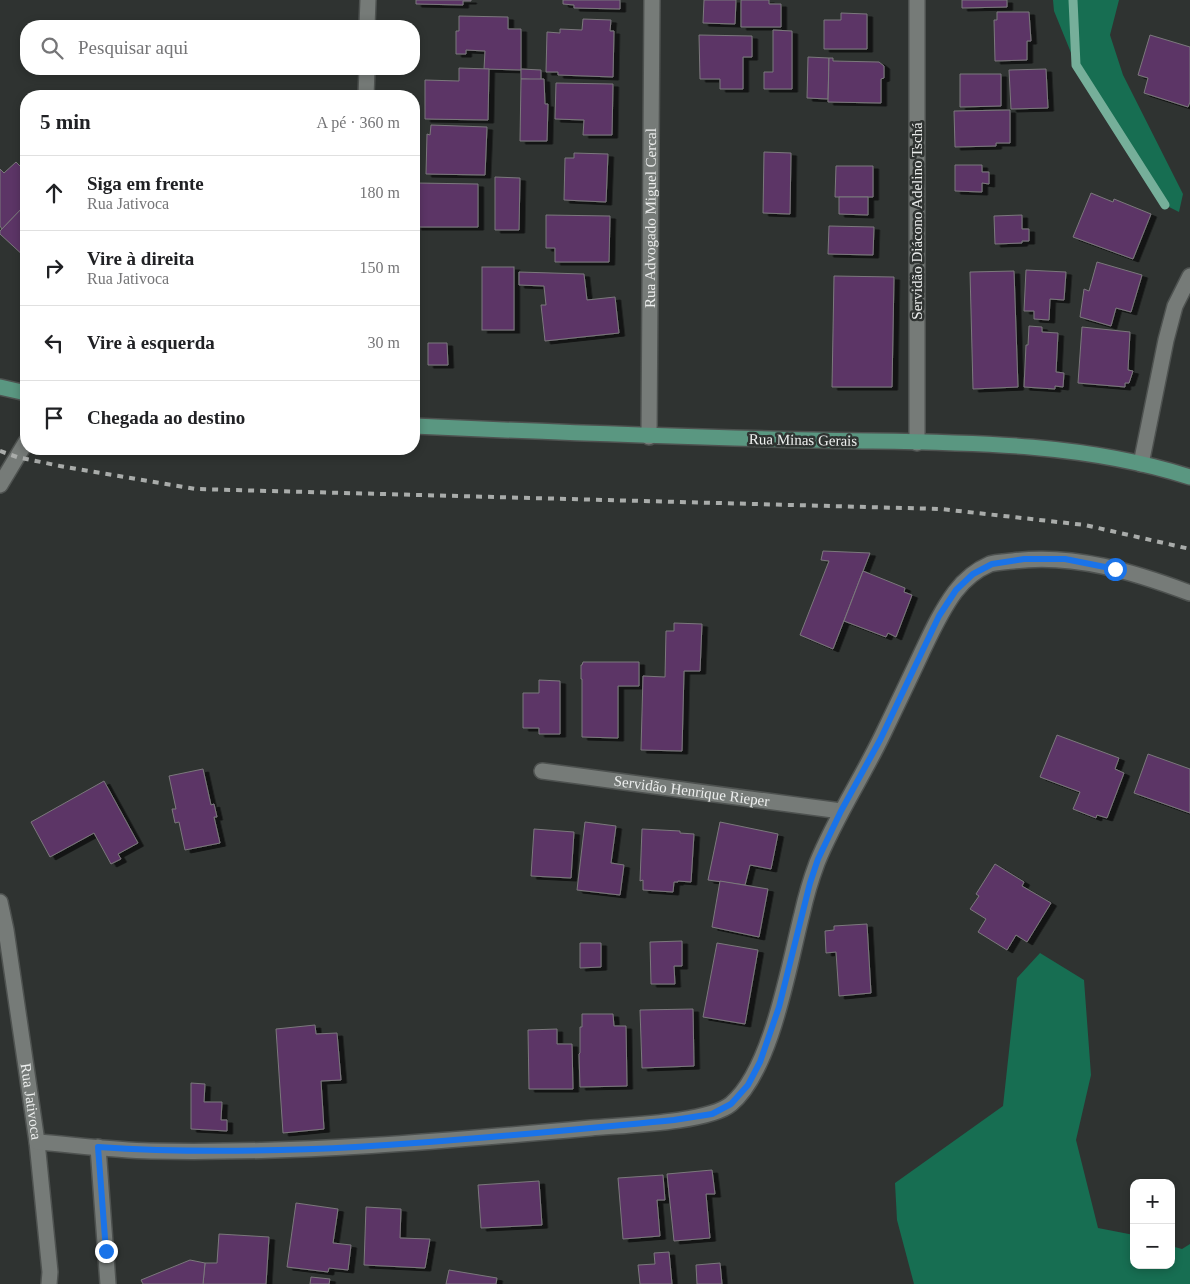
<!DOCTYPE html>
<html lang="pt">
<head>
<meta charset="utf-8">
<style>
  :root { --surface:#fff; --page:#f6f6f6; --text:#202124; --muted:#757577; --line:#e0e0e0 }
  body { margin:0; font-family:Georgia,serif; background:var(--page); color:var(--text) }
  .controls { position:absolute; right:15px; bottom:15px; display:grid; overflow:hidden; border-radius:10px; box-shadow:0 2px 8px #0003 }
  .controls button { width:45px; height:45px; display:grid; place-items:center; padding:0; border:0; border-bottom:1px solid var(--line); background:var(--surface); color:var(--text); font:25px sans-serif }
  .stop { position:absolute; width:15px; height:15px; margin:-11px; border:4px solid #1a73e8; border-radius:50%; background:#fff }
  .stop.end { background:#1a73e8; border-color:#fff; box-shadow:0 1px 5px #0008 }
  .list { margin:0; padding:0; list-style:none }
  h2 { display:flex; justify-content:space-between; align-items:center; height:65px; margin:0; padding:0 20px; font-size:21px }
  h2 small { font-size:16px; font-weight:400; color:var(--muted) }
  .list li { display:grid; grid-template-columns:32px 1fr auto; gap:15px; align-items:center; box-sizing:border-box; height:75px; padding:0 20px; border-top:1px solid var(--line) }
  .list b { display:block; font-size:19px; white-space:nowrap }
  .list p { margin:0; font-size:16px; white-space:nowrap; color:var(--muted) }
  .list em { font-size:16px; font-style:normal; color:var(--muted) }
  .icon { flex:none; width:28px; height:28px; fill:none; stroke:currentColor; stroke-width:2; stroke-linecap:round; stroke-linejoin:round }
  .map { position:relative; flex:none; width:1190px; height:1284px; overflow:hidden }
  .search { position:absolute; background:var(--surface); box-shadow:0 2px 8px #0003; left:20px; top:20px; width:400px; height:55px; display:flex; align-items:center; gap:12px; box-sizing:border-box; padding:0 18px; border-radius:20px; color:var(--muted); font-size:19px }
  .panel { position:absolute; background:var(--surface); box-shadow:0 2px 8px #0003; left:20px; top:90px; width:400px; height:365px; border-radius:20px }
  .map>svg:first-child { display:block }
  .forest { fill:#176e52 }
  .lines { fill:none; stroke-linecap:round; stroke-linejoin:round }
  .stream { stroke:#76af9a; stroke-width:9 }
  .building { fill:#5c3666; stroke:#7b787c; filter:url(#shadow) }
  .minor-casing { stroke:#4e5250; stroke-width:18 }
  .major-casing { stroke:#4e5250; stroke-width:18 }
  .minor { stroke:#767b78; stroke-width:15 }
  .major { stroke:#5a9781; stroke-width:15 }
  .rail { stroke:#a9acaa; stroke-width:4; stroke-dasharray:6 6; stroke-linecap:butt }
  .route { stroke:#1a73e8; stroke-width:6 }
  .labels { text-anchor:middle; stroke-width:5; stroke-linejoin:round; paint-order:stroke }
  .street-label { font-size:15px; fill:#eceeed; stroke:#2f3331 }
</style>
</head>
<body>
<div class="map">
<svg width="1190" height="1284" viewBox="0 0 1190 1284">
  <defs>
    <filter id="shadow"><feDropShadow dx="5.5" dy="3" stdDeviation="0" flood-color="#0009"/></filter>
  </defs>
  <rect width="100%" height="100%" fill="#2f3331"/>
  <g class="forest">
    <polygon points="1053,0 1119,0 1110,35 1123,75 1183,194 1179,212 1165,205 1076,65 1054,11"/>
    <polygon points="1040,953 1084,980 1091,1075 1076,1140 1098,1228 1134,1235 1134,1265 1171,1265 1171,1246 1182,1249 1190,1244 1190,1284 914,1284 897,1220 895,1183 1003,1106 1017,978"/>
  </g>
  <g class="lines">
    <polyline class="stream" points="1073,0 1076,65 1165,205"/>
  </g>
  <g class="building">
    <polygon points="416,0 471,0 471,1 463,1 463,5 416,4"/>
    <polygon points="563,0 620,0 620,9 574,8 574,5 563,4"/>
    <polygon points="704,0 736,0 735,24 703,23"/>
    <polygon points="741,0 769,0 769,4 781,4 781,27 741,27"/>
    <polygon points="962,0 1007,0 1007,7 962,8"/>
    <polygon points="997,12 1029,12 1031,41 1027,41 1027,60 995,61 994,20 997,20"/>
    <polygon points="841,13 867,14 867,49 824,49 824,20 841,20"/>
    <polygon points="459,16 508,17 508,29 521,29 521,70 484,69 485,51 466,50 466,54 456,54 456,31 459,31"/>
    <polygon points="583,19 611,20 610,31 614,31 613,77 558,75 558,72 546,72 547,32 560,33 560,29 582,30"/>
    <polygon points="773,30 792,31 792,89 764,89 764,72 773,72"/>
    <polygon points="699,35 752,36 752,57 743,57 743,89 720,89 720,79 700,79"/>
    <polygon points="1150,35 1190,47 1190,102 1188,107 1144,93 1148,78 1138,75"/>
    <polygon points="808,57 829,58 828,99 807,98"/>
    <polygon points="829,58 833,58 833,61 879,62 884,66 884,78 881,79 881,103 828,102"/>
    <polygon points="459,68 489,69 488,120 425,119 425,80 459,81"/>
    <polygon points="521,69 541,70 541,80 521,79"/>
    <polygon points="1046,69 1048,108 1011,109 1009,70"/>
    <polygon points="960,74 1001,74 1001,106 960,107"/>
    <polygon points="521,79 544,79 545,104 548,104 547,141 520,141"/>
    <polygon points="556,83 613,84 612,135 583,135 584,120 555,119"/>
    <polygon points="1010,110 1010,143 996,143 996,146 955,147 954,111"/>
    <polygon points="431,125 487,127 485,175 426,174 427,134 430,135"/>
    <polygon points="764,152 791,153 790,214 763,213"/>
    <polygon points="574,153 608,154 606,202 564,200 565,158 574,158"/>
    <polygon points="16,162 23,169 26,167 26,204 2,229 0,226 0,169 4,173"/>
    <polygon points="955,165 982,165 982,172 989,172 989,184 982,183 982,192 955,191"/>
    <polygon points="836,166 873,166 873,197 835,197"/>
    <polygon points="495,177 520,178 519,230 495,230"/>
    <polygon points="417,183 478,184 478,227 416,227"/>
    <polygon points="1091,193 1113,202 1114,199 1151,214 1133,259 1073,237"/>
    <polygon points="839,197 868,197 868,215 839,214"/>
    <polygon points="26,204 26,258 0,234 0,231"/>
    <polygon points="546,215 610,216 609,262 555,262 555,248 546,248"/>
    <polygon points="1022,215 1022,229 1029,229 1029,241 1022,241 1022,243 995,244 994,216"/>
    <polygon points="829,226 874,227 873,255 828,254"/>
    <polygon points="1097,262 1142,275 1131,312 1116,308 1111,326 1080,317 1084,289 1089,291"/>
    <rect x="482" y="267" width="32" height="63"/>
    <polygon points="1026,270 1066,272 1064,300 1050,299 1049,320 1034,319 1034,311 1024,311"/>
    <polygon points="1014,271 1018,387 973,389 970,272"/>
    <polygon points="519,272 584,274 587,300 615,297 619,333 545,341 541,305 546,305 544,286 519,285"/>
    <polygon points="834,276 894,277 892,387 832,387"/>
    <polygon points="1029,326 1042,327 1042,332 1058,333 1056,372 1064,373 1063,387 1055,386 1055,389 1024,387 1026,345 1028,345"/>
    <polygon points="1082,327 1130,332 1128,370 1133,371 1129,383 1125,383 1125,387 1078,383"/>
    <polygon points="428,343 447,343 448,365 428,365"/>
    <polygon points="823,551 870,553 833,649 800,635 829,561 821,560"/>
    <polygon points="863,571 905,588 904,592 912,595 896,637 888,633 886,637 844,621"/>
    <polygon points="674,623 702,624 700,671 684,671 682,751 641,750 643,676 665,677 666,631 674,631"/>
    <polygon points="583,662 639,662 639,686 618,686 618,738 582,737 582,679 581,679 581,665 582,665"/>
    <polygon points="539,680 560,681 560,734 539,734 539,728 523,728 523,693 539,693"/>
    <polygon points="1057,735 1119,758 1115,769 1124,773 1107,818 1097,815 1096,818 1073,809 1080,792 1040,777"/>
    <polygon points="1148,754 1190,769 1190,813 1134,793"/>
    <polygon points="203,769 211,805 214,804 217,817 214,817 220,843 185,850 179,822 175,823 172,809 176,809 169,776"/>
    <polygon points="104,781 138,843 118,854 121,859 111,864 94,833 50,857 31,822"/>
    <polygon points="585,822 616,826 611,863 624,865 620,895 577,890"/>
    <polygon points="720,822 778,834 771,869 750,865 745,885 708,880"/>
    <polygon points="534,829 574,832 571,878 531,876"/>
    <polygon points="642,829 680,831 680,833 694,834 691,882 678,881 678,882 674,882 673,892 643,890 643,880 640,881"/>
    <polygon points="995,864 1024,882 1022,886 1051,903 1027,942 1016,935 1007,950 978,932 986,919 970,909 979,896 976,894"/>
    <polygon points="720,881 768,889 759,937 712,927"/>
    <polygon points="867,924 871,993 839,996 836,952 826,953 825,931 834,930 834,926"/>
    <polygon points="682,941 682,966 674,966 675,984 651,984 650,942"/>
    <polygon points="580,943 601,943 601,967 580,968"/>
    <polygon points="717,943 758,950 745,1024 703,1017"/>
    <polygon points="693,1009 694,1066 642,1068 640,1010"/>
    <polygon points="582,1014 613,1014 614,1026 626,1026 627,1086 580,1087 579,1054 580,1053 580,1027 582,1027"/>
    <polygon points="315,1025 316,1034 337,1033 341,1080 321,1081 324,1129 283,1133 276,1029"/>
    <polygon points="557,1029 557,1044 572,1044 573,1089 529,1089 528,1030"/>
    <polygon points="191,1083 205,1084 204,1102 222,1102 221,1120 227,1120 227,1131 191,1129"/>
    <polygon points="712,1170 715,1194 706,1194 710,1238 674,1241 667,1174"/>
    <polygon points="663,1175 665,1200 657,1200 660,1236 623,1239 618,1178"/>
    <polygon points="539,1181 542,1225 481,1228 478,1185"/>
    <polygon points="296,1203 338,1209 333,1243 351,1245 348,1270 329,1268 328,1272 287,1267"/>
    <polygon points="366,1207 401,1209 400,1238 430,1239 425,1268 364,1265"/>
    <polygon points="219,1234 269,1237 266,1284 203,1284 205,1263 217,1263"/>
    <polygon points="669,1252 672,1284 640,1284 638,1265 655,1264 654,1253"/>
    <polygon points="190,1260 205,1263 203,1284 143,1284 141,1280"/>
    <polygon points="720,1263 722,1284 697,1284 696,1265"/>
    <polygon points="449,1270 497,1278 496,1284 446,1284"/>
    <polygon points="311,1277 330,1279 329,1284 310,1284"/>
  </g>
  <g class="lines">
    <defs>
      <g id="minor">
        <polyline points="917,0 917,443"/>
        <polyline points="367,26 368,0"/>
        <polyline points="366,96 367,69"/>
        <path id="s1" d="M649,437L652,0"/>
        <polyline points="1141,464 1166,340 1175,306 1190,276"/>
        <polyline points="0,485 26,442"/>
        <path id="s2" d="M542,771L841,811"/>
        <path id="s3" d="M0,902L6,930L37,1142L50,1272L49,1284"/>
        <path d="M37,1142C75,1145 113,1150 151,1151C298,1154 445,1141 591,1128C623,1125 708,1123 731,1104C772,1070 789,964 802,914C806,896 811,879 817,863C835,818 862,778 883,734C896,707 909,680 922,652C932,631 941,611 955,592C964,580 976,570 990,564C997,562 1005,562 1013,561C1073,553 1134,572 1190,593"/>
        <polyline points="98,1147 108,1284"/>
      </g>
      <g id="major">
        <polyline points="0,387 26,393"/>
        <path d="M414,426C547,432 680,437 813,440C938,443 1069,438 1190,477"/>
      </g>
    </defs>
    <use href="#minor" class="minor-casing"/>
    <use href="#major" class="major-casing"/>
    <use href="#minor" class="minor"/>
    <use href="#major" class="major"/>
    <polyline class="rail" points="0,451 17,457 60,466 196,489 941,509 1085,525 1190,549"/>
  </g>
  <g class="lines">
    <path class="route" d="M106,1251L98,1147C288,1160 484,1138 674,1120L712,1114L731,1104L748,1085L760,1062L779,1007L810,883L818,859L841,811L880,740L939,616L956,590L973,574L992,564L1024,559H1065L1115,569"/>
  </g>
  <g class="labels">
    <g class="street-label">
      <text dy="5" stroke="none"><textPath href="#s1" startOffset="219">Rua Advogado Miguel Cercal</textPath></text>
      <text transform="translate(917 221) rotate(-90)" y="5">Servidão Diácono Adelino Tschá</text>
      <text transform="translate(803 440) rotate(1)" y="5">Rua Minas Gerais</text>
      <text dy="5" stroke="none"><textPath href="#s2" startOffset="151">Servidão Henrique Rieper</textPath></text>
      <text dy="5" stroke="none"><textPath href="#s3" startOffset="202">Rua Jativoca</textPath></text>
    </g>
  </g>
</svg>
<div class="controls">
<button>+</button>
<button>−</button>
</div>
<div class="stop" style="left:1115px;top:569px"></div>
<div class="stop end" style="left:106px;top:1251px"></div>
<div class="search"><svg class="icon" aria-label="search" viewBox="0 0 24 24"><circle cx="10" cy="10" r="6"/><path d="M15 15l6 6"/></svg>Pesquisar aqui</div>
<section class="panel">
<h2>5 min<small>A pé · 360 m</small></h2>
<ul class="list">
<li><svg class="icon" aria-label="ahead" viewBox="0 0 24 24"><path d="M12 20V5M6 11l6-6 6 6"/></svg><div><b>Siga em frente</b><p>Rua Jativoca</p></div><em>180 m</em></li>
<li><svg class="icon" aria-label="right" viewBox="0 0 24 24"><path d="M7 20v-9h11M14 6l5 5-5 5"/></svg><div><b>Vire à direita</b><p>Rua Jativoca</p></div><em>150 m</em></li>
<li><svg class="icon" aria-label="left" viewBox="0 0 24 24"><path d="M17 20v-9H6M10 6l-5 5 5 5"/></svg><div><b>Vire à esquerda</b></div><em>30 m</em></li>
<li><svg class="icon" aria-label="arrive" viewBox="0 0 24 24"><path d="M6 21V4h12l-3 4 3 4H6"/></svg><div><b>Chegada ao destino</b></div></li>
</ul>
</section>
</div>
</body>
</html>
